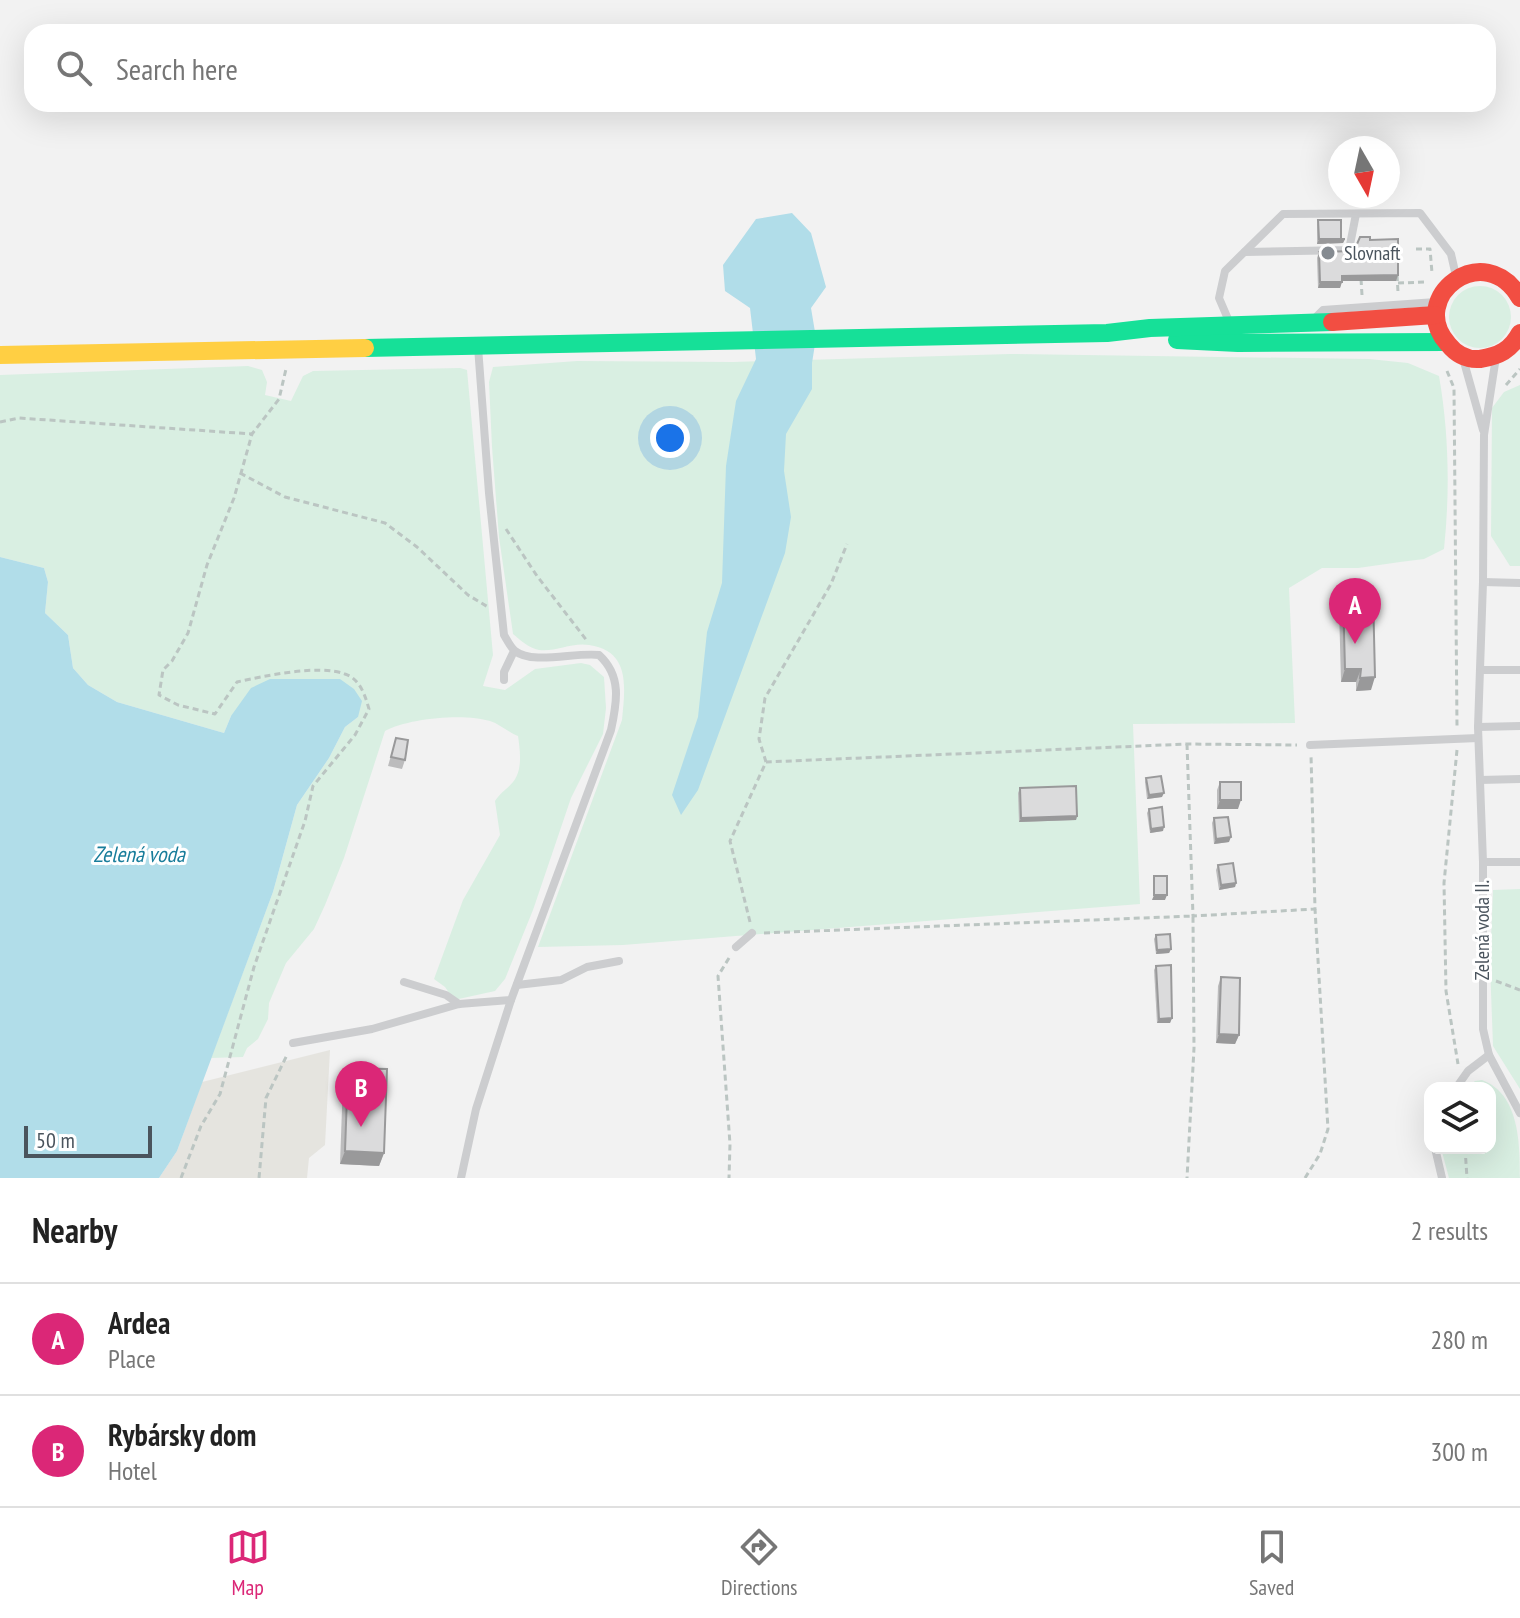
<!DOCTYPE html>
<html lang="en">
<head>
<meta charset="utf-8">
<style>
  :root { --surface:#fff; --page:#f6f6f6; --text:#222; --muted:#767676; --line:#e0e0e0; --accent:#db2777 }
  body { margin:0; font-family:"PT Sans Narrow",sans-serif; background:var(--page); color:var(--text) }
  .controls { position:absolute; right:24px; bottom:24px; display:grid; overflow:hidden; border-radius:16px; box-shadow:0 8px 32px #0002 }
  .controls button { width:72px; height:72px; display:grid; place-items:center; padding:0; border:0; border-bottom:2px solid var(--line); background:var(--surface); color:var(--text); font:40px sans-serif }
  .compass { position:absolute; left:1328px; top:136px; width:72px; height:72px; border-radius:50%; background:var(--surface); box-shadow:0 8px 32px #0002; rotate:171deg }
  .scale { position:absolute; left:24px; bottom:20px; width:128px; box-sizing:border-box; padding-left:8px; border:4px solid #4a545d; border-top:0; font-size:22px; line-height:28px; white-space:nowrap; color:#4a545d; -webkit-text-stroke:6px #fff; paint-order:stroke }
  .you { position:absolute; left:670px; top:438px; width:28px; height:28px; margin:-20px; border:6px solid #fff; border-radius:50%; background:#1a73e8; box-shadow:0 0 0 12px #1a73e833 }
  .badge { display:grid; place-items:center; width:52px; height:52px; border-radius:50%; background:var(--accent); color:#fff; font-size:26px; font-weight:700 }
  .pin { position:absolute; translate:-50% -66px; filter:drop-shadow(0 2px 4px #0008) }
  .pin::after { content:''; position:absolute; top:42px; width:28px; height:24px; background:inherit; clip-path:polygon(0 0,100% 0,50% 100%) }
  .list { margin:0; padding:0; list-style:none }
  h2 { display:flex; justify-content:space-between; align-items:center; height:104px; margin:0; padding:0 32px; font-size:34px }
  h2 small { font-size:26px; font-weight:400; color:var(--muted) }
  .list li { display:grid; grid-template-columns:52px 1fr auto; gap:24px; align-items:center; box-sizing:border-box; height:112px; padding:0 32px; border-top:2px solid var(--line) }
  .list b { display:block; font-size:30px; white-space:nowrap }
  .list p { margin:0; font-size:26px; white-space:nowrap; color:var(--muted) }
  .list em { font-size:26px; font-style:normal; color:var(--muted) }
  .icon { flex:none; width:44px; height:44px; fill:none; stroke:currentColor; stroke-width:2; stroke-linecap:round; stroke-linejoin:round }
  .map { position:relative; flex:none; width:1520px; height:1178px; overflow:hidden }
  .search { position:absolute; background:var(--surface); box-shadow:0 8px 32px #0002; left:24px; right:24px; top:24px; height:88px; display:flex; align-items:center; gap:20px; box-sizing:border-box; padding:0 28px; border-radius:24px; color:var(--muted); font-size:30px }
  .sheet { height:328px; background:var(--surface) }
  nav { display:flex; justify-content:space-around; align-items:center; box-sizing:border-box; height:112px; border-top:2px solid var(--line); background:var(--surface); font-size:22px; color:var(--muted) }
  nav a { display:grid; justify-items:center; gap:4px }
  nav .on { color:var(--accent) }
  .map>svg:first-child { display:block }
  .green { fill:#d9efe2 }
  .sand { fill:#e5e4df }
  .water { fill:#b1dde9 }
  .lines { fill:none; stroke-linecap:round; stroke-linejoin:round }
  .path { stroke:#bbc5c2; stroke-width:3; stroke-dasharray:6 4; stroke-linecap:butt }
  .lane { stroke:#cccdcf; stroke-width:8 }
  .fast { stroke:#16e098; stroke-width:18 }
  .slow { stroke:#ffcf43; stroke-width:18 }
  .jam { stroke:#f24e42; stroke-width:18 }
  .wall { fill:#bcbcbd }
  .shaded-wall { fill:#99999a }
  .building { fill:#dbdbdc; stroke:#99999a; stroke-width:2 }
  .poi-dot { fill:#858b91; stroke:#fff; stroke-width:3 }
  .labels { text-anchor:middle; stroke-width:6; stroke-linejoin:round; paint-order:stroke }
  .poi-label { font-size:20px; fill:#4a545d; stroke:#fff; text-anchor:start }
  .street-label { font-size:20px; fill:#4a545d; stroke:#fff }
  .water-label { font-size:22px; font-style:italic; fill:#197d9b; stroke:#fff }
</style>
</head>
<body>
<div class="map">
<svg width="1520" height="1178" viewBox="0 0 1520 1178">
  <rect width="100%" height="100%" fill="#f2f2f2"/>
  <g class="green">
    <circle cx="1480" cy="317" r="31"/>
    <path d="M1010,354L1369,359L1408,363L1439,376C1449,433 1450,492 1444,549L1424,559L1400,562L1358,568H1322L1289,588L1295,723L1133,724L1140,904L623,945L538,947L622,720C625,688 631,651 589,645C572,642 556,652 539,650C529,648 520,640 513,634L499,537L492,447L489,382L493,367L577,361L733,362Z"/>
    <path d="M248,366L262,370L267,382L265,395L291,401L303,376L313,371L460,368L467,370L493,655L483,686L505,690L535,669L581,663L590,665L604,677L606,708L603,734L571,798L533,910L505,979L495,991L454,1000L445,987L434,979L463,900L500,835L495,801C500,793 507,789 513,782C523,770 520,750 518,736C509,733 500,724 490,721C465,713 408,718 385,731L344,858L325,905L314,929L286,963L269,1003L268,1019L258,1039L247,1048L243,1057L211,1058L273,892L297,805L329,758L345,727L358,717L231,716L224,733L117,702L88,685L73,668L68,635L45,613L48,582L44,568L0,557V375Z"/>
    <polygon points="1520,385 1520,566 1510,566 1491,536 1492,408 1504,392"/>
    <polygon points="1520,889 1520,1089 1493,1046 1490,964 1493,890"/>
    <path d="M1482,1080C1520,1094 1520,1145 1520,1178H1449L1441,1148H1490V1088H1466L1475,1081Z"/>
  </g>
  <polygon class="sand" points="330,1050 325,1145 309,1158 307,1178 159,1178 177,1151 202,1082"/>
  <g class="water">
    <polygon points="792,213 811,233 826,287 811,308 816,338 812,363 812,389 786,434 784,471 791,517 785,553 698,790 681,815 672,795 698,717 707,632 722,583 726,466 736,401 756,359 750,308 725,291 723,265 756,219"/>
    <polygon points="0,557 44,568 48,582 45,613 68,635 73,668 88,685 117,702 224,733 231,716 251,688 270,679 340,679 354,689 362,701 358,717 345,727 329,758 297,805 273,892 177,1151 159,1178 0,1178"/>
  </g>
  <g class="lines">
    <g class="path">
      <polyline points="1416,249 1430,249 1432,273"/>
      <polyline points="1397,275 1398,292"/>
      <polyline points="1361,279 1362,295"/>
      <polyline points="1398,283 1426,282"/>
      <polyline points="1447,371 1454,388 1457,726"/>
      <polyline points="1506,385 1520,369"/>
      <polyline points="0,422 19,418 252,434"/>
      <polyline points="240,473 285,497 385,523 417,547 468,595 488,607"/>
      <polyline points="506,529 537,576 588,642"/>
      <polyline points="1187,744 1193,916 1315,909 1311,755"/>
      <polyline points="1457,750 1444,883 1446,991 1458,1064"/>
      <polyline points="766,762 759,739 765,698 831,584 847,544"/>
      <polyline points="750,922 730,841 766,762 1187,744 1297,745"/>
      <polyline points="764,933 1193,916 1194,1048 1187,1178"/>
      <polyline points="729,958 718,976 730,1144 729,1178"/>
      <polyline points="1496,981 1520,990"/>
      <polyline points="1465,1148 1467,1178"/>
      <path d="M181,1178L201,1126L220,1094L254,967L305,821L313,786L355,735L369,709C365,695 360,679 345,674C319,664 264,676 237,682L215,714L178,705L159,695L163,670L172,661L188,633L207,565L234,498L252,434L279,399L286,369"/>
      <polyline points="259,1178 266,1098 287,1055"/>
      <polyline points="1305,1178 1320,1154 1328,1129 1315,909"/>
    </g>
    <g class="lane">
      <polyline points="1245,252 1349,250 1356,214"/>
      <polyline points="1314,319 1323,310 1436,302"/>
      <polyline points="1231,326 1219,298 1225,271 1283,214 1420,213 1451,254 1456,276"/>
      <polyline points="1496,357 1484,435 1483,582 1478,727 1483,862 1483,1029 1489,1055 1520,1113"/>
      <polyline points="1464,362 1483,430"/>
      <polyline points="1483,582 1520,583"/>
      <polyline points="1481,670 1520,670"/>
      <polyline points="504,680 504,672 514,651"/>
      <polyline points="1478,727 1520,726"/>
      <polyline points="1310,745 1478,738"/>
      <polyline points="1480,780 1520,779"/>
      <polyline points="1483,862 1520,862"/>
      <polyline points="736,947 752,933"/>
      <polyline points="404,982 446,995 459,1004"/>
      <polyline points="517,985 561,980 587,967 619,961"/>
      <path d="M293,1043L372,1029L459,1004L511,1000L611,730C617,702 622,676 599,655C575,652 533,665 515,651C511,648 507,640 504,635L489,493L478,347"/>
      <polyline points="1456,1088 1468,1071 1489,1055"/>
      <polyline points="1435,1148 1442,1178"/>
      <polyline points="461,1178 476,1109 511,1000"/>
    </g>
    <g class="fast">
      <polyline points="1177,340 1238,343 1444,342"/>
      <polyline points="365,348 1107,333 1150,328 1332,322"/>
    </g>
    <polyline class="slow" points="0,355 365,348"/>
    <g class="jam">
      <path d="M1520,298C1485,237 1406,297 1448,344C1456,354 1467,360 1480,359C1499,356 1511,350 1520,333"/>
      <polyline points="1332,322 1435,315"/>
    </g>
  </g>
  <g class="wall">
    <polygon points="1318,220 1341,239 1345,239 1343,243 1317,244 1317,224"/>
    <polygon points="1370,240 1398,275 1396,281 1342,281 1340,288 1318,288 1317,258 1319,252 1354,251"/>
    <polygon points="1343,594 1371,690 1356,691 1356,682 1341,682 1339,607"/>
    <polygon points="396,738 405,760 402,769 388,766"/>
    <polygon points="1146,778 1162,797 1147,799 1145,782"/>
    <polygon points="1220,782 1238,809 1217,809 1217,790"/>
    <polygon points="1020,788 1077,816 1076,820 1019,822 1018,793"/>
    <polygon points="1149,809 1163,831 1150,833 1147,813"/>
    <polygon points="1214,818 1229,842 1214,844 1212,823"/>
    <polygon points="1218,865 1236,883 1235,887 1219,890 1216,870"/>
    <polygon points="1156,935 1171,949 1169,953 1156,954 1154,939"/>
    <polygon points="1156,966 1172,1018 1170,1023 1157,1023 1154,970"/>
    <polygon points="1221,977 1239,1035 1235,1044 1216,1043 1218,986"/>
    <polygon points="348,1068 384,1153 379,1166 340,1164 343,1081"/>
  </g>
  <g class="shaded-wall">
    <polygon points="1319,239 1345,239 1343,243 1317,244"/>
    <polygon points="1398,275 1396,281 1340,281 1342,276"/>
    <polygon points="1320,282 1342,282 1340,288 1318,288"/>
    <polygon points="1345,669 1361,669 1356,682 1341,682"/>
    <polygon points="1375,677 1371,690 1356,691 1360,678"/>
    <polygon points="1164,793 1162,797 1147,799 1149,795"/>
    <polygon points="1220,800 1241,800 1238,809 1217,809"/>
    <polygon points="1077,816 1076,820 1019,822 1021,818"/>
    <polygon points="1164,827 1163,831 1150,833 1151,829"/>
    <polygon points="1231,837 1229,842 1214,844 1216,839"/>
    <polygon points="1236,883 1235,887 1219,890 1221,885"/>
    <polygon points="1154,895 1167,895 1165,900 1152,900"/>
    <polygon points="1171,949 1169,953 1156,954 1157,950"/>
    <polygon points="1172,1018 1170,1023 1157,1023 1159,1019"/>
    <polygon points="1219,1034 1239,1035 1235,1044 1216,1043"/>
    <polygon points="345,1151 384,1153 379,1166 340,1164"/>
  </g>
  <g class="building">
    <polygon points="1318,220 1341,220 1341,239 1345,239 1319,239"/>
    <polygon points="1360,237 1370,237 1370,240 1398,239 1398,275 1342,276 1342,282 1320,282 1319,252 1354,251"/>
    <polygon points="1343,594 1373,594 1375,677 1360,678 1361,669 1345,669"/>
    <polygon points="396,738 408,740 405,760 391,757"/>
    <polygon points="1161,776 1164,793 1149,795 1146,778"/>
    <rect x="1220" y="782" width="21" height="18"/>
    <polygon points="1076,786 1077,816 1021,818 1020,788"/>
    <polygon points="1162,807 1164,827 1151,829 1149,809"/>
    <polygon points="1228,817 1231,837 1216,839 1214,818"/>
    <polygon points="1233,863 1236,883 1221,885 1218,865"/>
    <rect x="1154" y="876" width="13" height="19"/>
    <polygon points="1170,934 1171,949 1157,950 1156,935"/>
    <polygon points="1171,965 1172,1018 1159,1019 1156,966"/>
    <polygon points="1221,977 1240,978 1239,1035 1219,1034"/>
    <polygon points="348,1068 387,1069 384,1153 345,1151"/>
  </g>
  <circle class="poi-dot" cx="1328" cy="253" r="8"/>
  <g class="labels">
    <g class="poi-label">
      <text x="1344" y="260">Slovnaft</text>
    </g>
    <g class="street-label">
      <text transform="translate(1482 930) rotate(-90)" y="7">Zelená voda II.</text>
    </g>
    <g class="water-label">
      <text x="139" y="862">Zelená voda</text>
    </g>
  </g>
</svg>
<div class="controls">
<button><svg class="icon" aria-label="layers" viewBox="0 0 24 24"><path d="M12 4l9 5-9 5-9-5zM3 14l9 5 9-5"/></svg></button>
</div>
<svg class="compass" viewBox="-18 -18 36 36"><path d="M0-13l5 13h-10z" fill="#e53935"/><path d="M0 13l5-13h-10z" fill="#767676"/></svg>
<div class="scale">50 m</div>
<div class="you"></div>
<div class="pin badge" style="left:1355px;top:644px">A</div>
<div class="pin badge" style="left:361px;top:1127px">B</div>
<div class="search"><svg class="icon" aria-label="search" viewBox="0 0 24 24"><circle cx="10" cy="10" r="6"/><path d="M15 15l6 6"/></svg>Search here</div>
</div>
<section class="sheet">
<h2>Nearby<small>2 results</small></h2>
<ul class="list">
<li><span class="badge">A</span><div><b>Ardea</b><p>Place</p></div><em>280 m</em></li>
<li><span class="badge">B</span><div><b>Rybársky dom</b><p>Hotel</p></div><em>300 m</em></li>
</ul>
</section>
<nav>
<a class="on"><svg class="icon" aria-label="map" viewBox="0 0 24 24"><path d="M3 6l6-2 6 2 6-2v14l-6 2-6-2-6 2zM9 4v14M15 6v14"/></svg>Map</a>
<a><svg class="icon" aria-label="directions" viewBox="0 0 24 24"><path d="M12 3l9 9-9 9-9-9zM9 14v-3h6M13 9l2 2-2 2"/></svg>Directions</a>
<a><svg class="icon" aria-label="saved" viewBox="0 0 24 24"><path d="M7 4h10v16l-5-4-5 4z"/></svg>Saved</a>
</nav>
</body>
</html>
